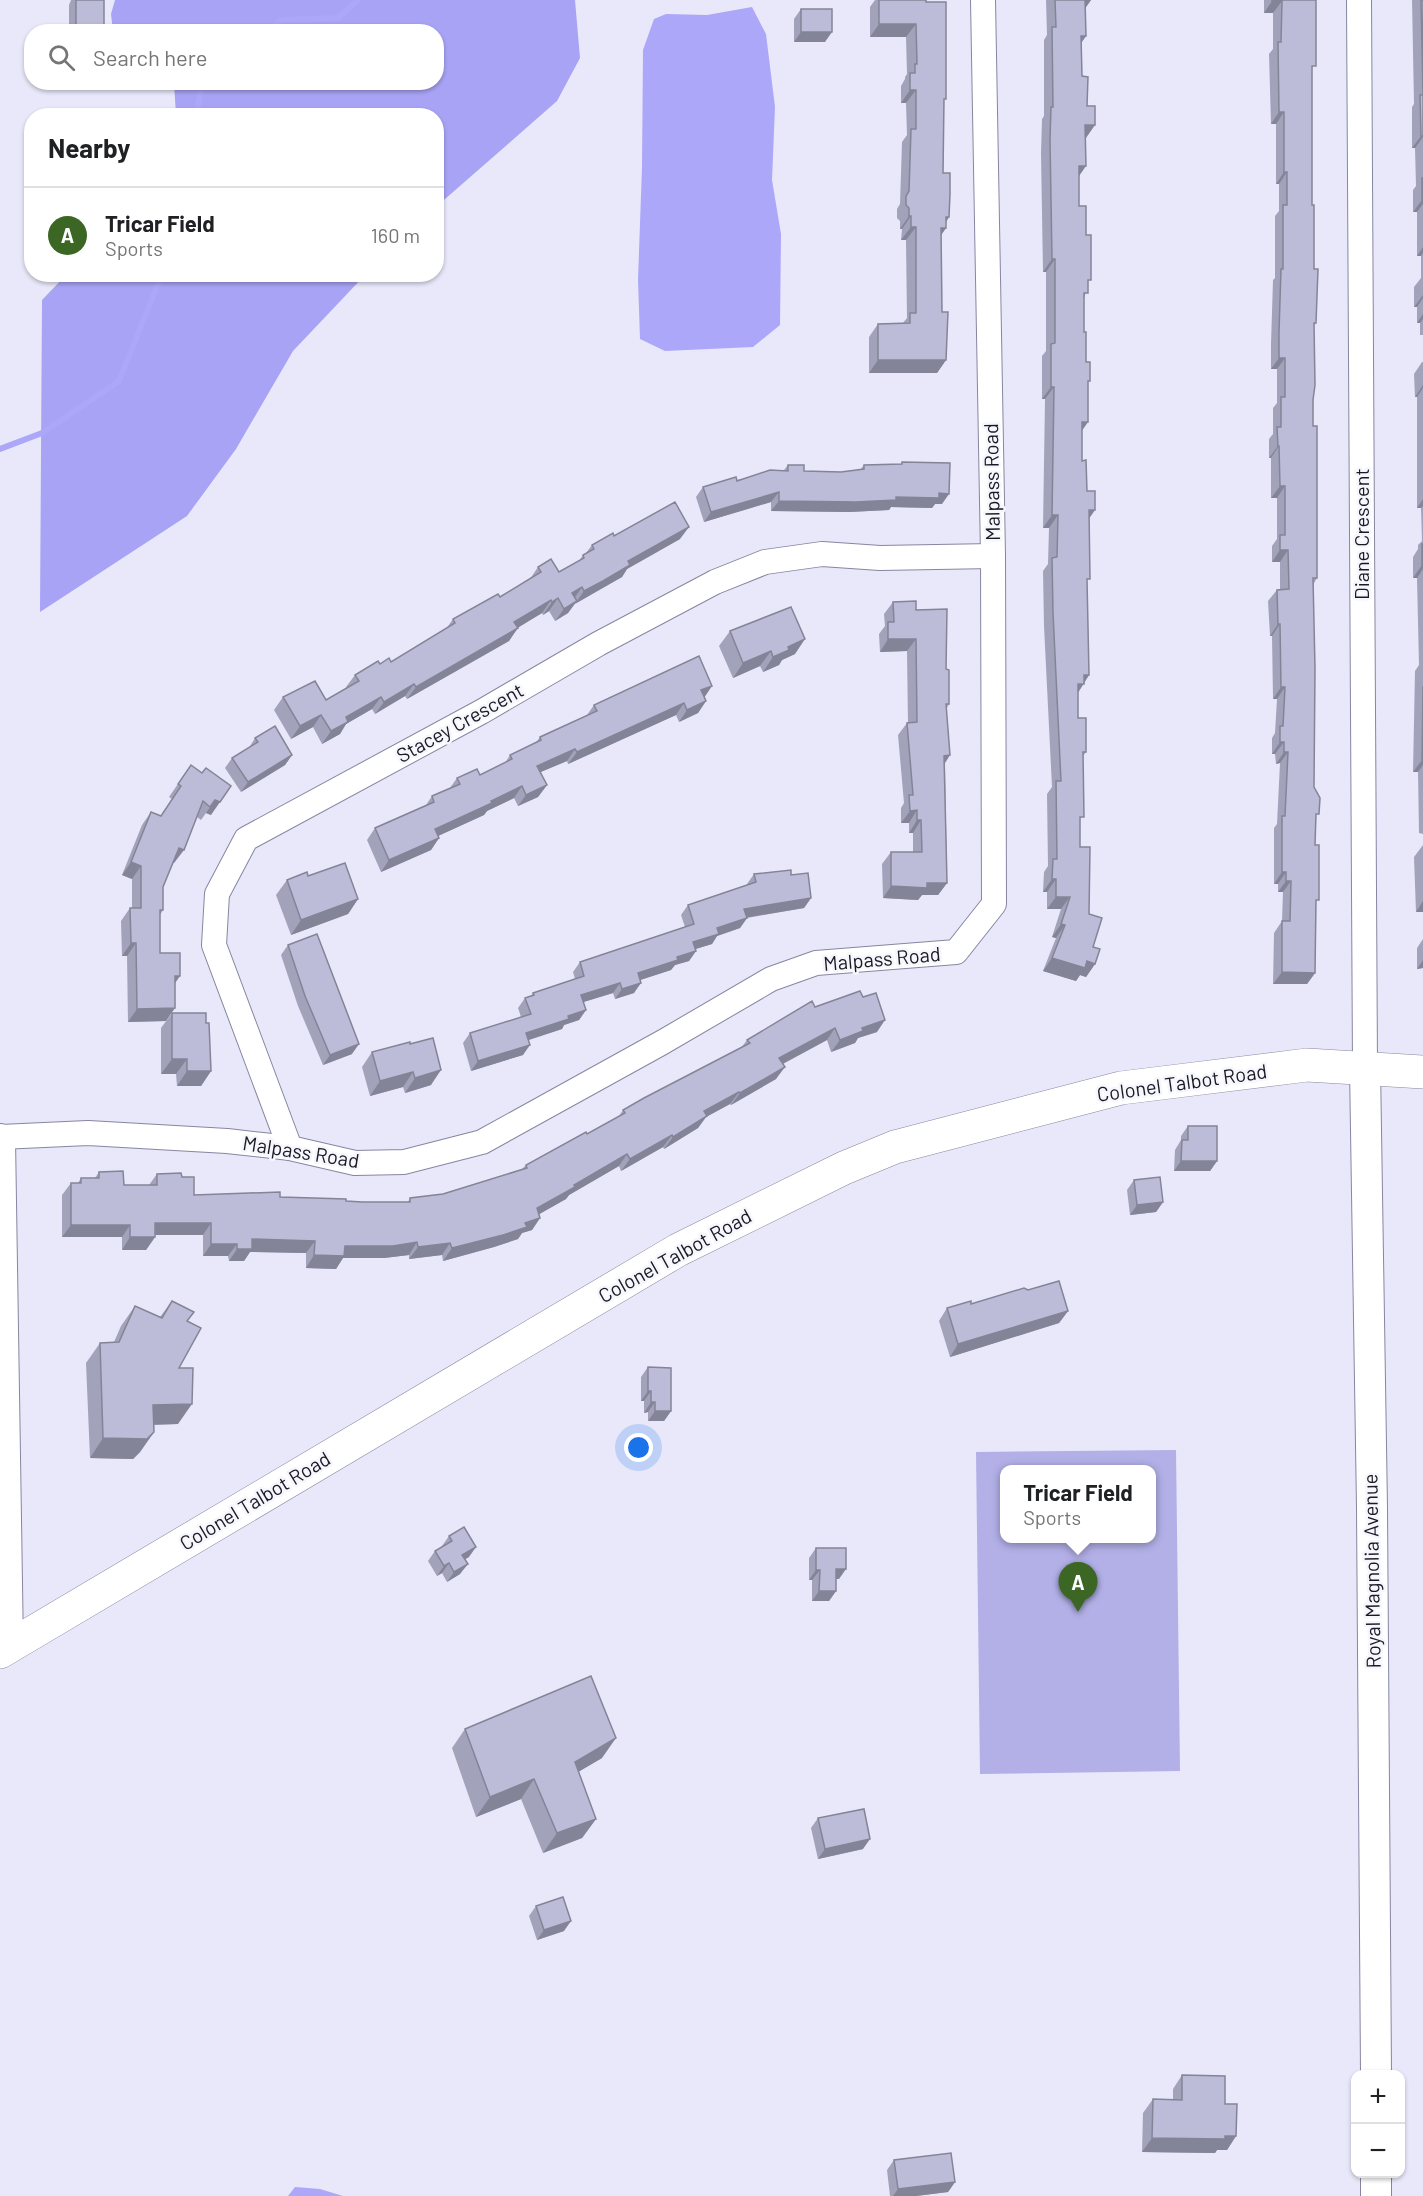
<!DOCTYPE html>
<html lang="en">
<head>
<meta charset="utf-8">
<style>
  :root { --surface:#fff; --page:#f2f2f2; --text:#202124; --muted:#757577; --line:#e0e0e0; --accent:#3b6623 }
  body { margin:0; font-family:Barlow,sans-serif; background:var(--page); color:var(--text) }
  .controls { position:absolute; right:18px; bottom:18px; display:grid; overflow:hidden; border-radius:12px; box-shadow:0 2px 4px #0004 }
  .controls button { width:54px; height:54px; display:grid; place-items:center; padding:0; border:0; border-bottom:2px solid var(--line); background:var(--surface); color:var(--text); font:30px sans-serif }
  .you { position:absolute; left:639px; top:1448px; width:21px; height:21px; margin:-15px; border:4px solid #fff; border-radius:50%; background:#1a73e8; box-shadow:0 0 0 9px #1a73e833 }
  .badge { display:grid; place-items:center; width:39px; height:39px; border-radius:50%; background:var(--accent); color:#fff; font-size:20px; font-weight:700 }
  .pin { position:absolute; translate:-50% -50px; filter:drop-shadow(0 2px 3px #0008) }
  .pin::after { content:''; position:absolute; top:32px; width:21px; height:18px; background:inherit; clip-path:polygon(0 0,100% 0,50% 100%) }
  .popup { position:absolute; left:1000px; top:1465px; width:156px; height:78px; box-sizing:border-box; display:grid; place-content:center; border-radius:12px; background:var(--surface); filter:drop-shadow(0 2px 4px #0005); font-size:20px; white-space:nowrap; color:var(--muted) }
  .popup b { font-size:22px; color:var(--text) }
  .popup::after { content:''; position:absolute; left:50%; top:100%; margin-left:-12px; border:12px solid transparent; border-top-color:var(--surface) }
  .list { margin:0; padding:0; list-style:none }
  h2 { display:flex; justify-content:space-between; align-items:center; height:78px; margin:0; padding:0 24px; font-size:26px }
  h2 small { font-size:20px; font-weight:400; color:var(--muted) }
  .list li { display:grid; grid-template-columns:39px 1fr auto; gap:18px; align-items:center; box-sizing:border-box; height:96px; padding:0 24px; border-top:2px solid var(--line) }
  .list b { display:block; font-size:22px; white-space:nowrap }
  .list p { margin:0; font-size:20px; white-space:nowrap; color:var(--muted) }
  .list em { font-size:20px; font-style:normal; color:var(--muted) }
  .icon { flex:none; width:33px; height:33px; fill:none; stroke:currentColor; stroke-width:2; stroke-linecap:round; stroke-linejoin:round }
  .map { position:relative; flex:none; width:1423px; height:2196px; overflow:hidden }
  .search { position:absolute; background:var(--surface); box-shadow:0 2px 4px #0004; left:24px; top:24px; width:420px; height:66px; display:flex; align-items:center; gap:15px; box-sizing:border-box; padding:0 21px; border-radius:24px; color:var(--muted); font-size:22px }
  .panel { position:absolute; background:var(--surface); box-shadow:0 2px 4px #0004; left:24px; top:108px; width:420px; height:174px; border-radius:24px }
  .map>svg:first-child { display:block }
  .green { fill:#b2b0e7; fill-rule:evenodd }
  .forest { fill:#a8a3f4 }
  .water { fill:#aca7f9 }
  .lines { fill:none; stroke-linecap:round; stroke-linejoin:round }
  .stream { stroke:#aca7f9; stroke-width:6 }
  .minor-casing { stroke:#8686a1; stroke-width:26 }
  .tertiary-casing { stroke:#8686a1; stroke-width:32 }
  .secondary-casing { stroke:#8686a1; stroke-width:34 }
  .minor { stroke:#fff; stroke-width:24 }
  .tertiary { stroke:#fff; stroke-width:30 }
  .secondary { stroke:#fff; stroke-width:33 }
  .wall { fill:#a2a2bb }
  .shaded-wall { fill:#848498 }
  .building { fill:#bcbcd9; stroke:#848498; stroke-width:1.5 }
  .labels { text-anchor:middle; stroke-width:5; stroke-linejoin:round; paint-order:stroke }
  .street-label { font-size:20px; fill:#1a1a25; stroke:#f6f6fc }
</style>
</head>
<body>
<div class="map">
<svg width="1423" height="2196" viewBox="0 0 1423 2196">
  <rect width="100%" height="100%" fill="#e8e8fa"/>
  <path class="green" d="M1176,1450L1180,1771L980,1774L976,1452ZM1004,1470H1152V1538H1004Z"/>
  <g class="forest">
    <polygon points="115,0 575,0 580,58 557,101 437,206 436,116 176,115 174,83 436,82 436,32 113,31 111,14"/>
    <polygon points="66,275 365,275 293,351 236,449 187,516 40,612 42,300"/>
  </g>
  <g class="water">
    <polygon points="752,7 766,34 775,107 772,180 781,234 780,325 753,347 665,351 640,339 638,280 642,167 643,50 654,19 666,14 707,15"/>
    <polygon points="295,2187 320,2189 343,2196 288,2196"/>
  </g>
  <g class="lines">
    <g class="stream">
      <polyline points="267,32 281,20 338,18 358,0"/>
      <polyline points="196,116 202,85 205,82"/>
      <polyline points="0,449 42,433 119,381 162,274"/>
    </g>
    <defs>
      <g id="minor">
        <polyline points="1359,0 1365,1067"/>
        <polyline points="0,1137 88,1133 227,1141 290,1148 355,1163 404,1162 482,1142 663,1042 771,979 816,963 956,952 994,904 993,556 983,0"/>
        <polyline points="290,1148 214,945 217,894 246,839 481,712 598,644 715,582 765,562 822,554 880,558 993,556"/>
      </g>
      <g id="tertiary">
        <polyline points="1365,1067 1372,1508 1376,2074"/>
        <polyline points="0,1139 8,1647"/>
        <polyline points="1376,2174 1376,2196"/>
      </g>
      <polyline id="secondary" points="0,1652 678,1250 844,1168 895,1147 1121,1088 1307,1065 1423,1072"/>
    </defs>
    <use href="#minor" class="minor-casing"/>
    <use href="#tertiary" class="tertiary-casing"/>
    <use href="#secondary" class="secondary-casing"/>
    <use href="#minor" class="minor"/>
    <use href="#tertiary" class="tertiary"/>
    <use href="#secondary" class="secondary"/>
  </g>
  <g class="wall">
    <polygon points="71,0 104,0 104,32 69,32 69,5"/>
    <polygon points="875,0 926,0 944,103 943,173 949,217 946,222 946,228 941,235 942,312 946,360 937,373 869,373 869,337 878,324 903,323 907,318 906,240 901,240 902,229 900,229 900,221 897,218 897,209 900,204 902,142 907,135 906,103 901,103 901,86 905,79 905,77 907,74 906,37 870,37 870,7"/>
    <polygon points="1046,0 1091,0 1085,8 1086,36 1081,43 1082,76 1086,138 1079,176 1079,206 1086,235 1088,284 1084,299 1084,332 1088,384 1082,430 1082,461 1089,518 1087,582 1089,675 1078,693 1078,718 1086,752 1083,756 1080,822 1080,847 1095,964 1086,977 1080,975 1076,981 1043,971 1056,938 1052,937 1061,909 1047,909 1047,892 1043,892 1044,872 1048,866 1047,794 1052,787 1044,626 1043,571 1048,564 1049,528 1043,528 1045,399 1042,399 1042,356 1046,351 1046,272 1043,272 1041,153 1042,119 1044,116 1044,40 1047,35"/>
    <polygon points="1264,0 1316,0 1312,72 1312,205 1316,323 1314,326 1313,426 1317,578 1313,585 1314,787 1316,818 1315,845 1316,905 1315,973 1307,984 1273,984 1274,933 1282,921 1283,892 1278,892 1278,884 1274,884 1274,828 1277,824 1280,763 1276,764 1275,754 1272,754 1272,738 1275,733 1277,699 1273,699 1272,636 1270,636 1268,601 1277,590 1280,590 1280,562 1272,562 1272,546 1277,539 1277,498 1271,498 1271,458 1269,458 1269,439 1273,434 1273,408 1277,403 1277,369 1271,369 1271,344 1273,280 1275,278 1275,216 1279,211 1279,184 1276,184 1276,124 1271,124 1269,54 1273,49 1273,13 1264,13"/>
    <polygon points="1412,0 1423,0 1423,335 1420,335 1420,323 1417,323 1417,307 1414,307 1414,287 1421,278 1421,256 1417,256 1417,212 1413,212 1413,190 1416,186 1415,148 1412,148 1412,107 1414,104"/>
    <polygon points="801,9 825,42 794,42 794,19"/>
    <polygon points="1422,362 1423,362 1423,834 1419,833 1418,772 1413,772 1415,671 1419,665 1417,578 1413,578 1413,557 1418,549 1418,545 1422,541 1421,508 1417,508 1417,397 1415,397 1414,374"/>
    <polygon points="902,462 942,504 935,504 932,508 891,507 889,510 849,512 771,511 771,502 704,522 696,497 703,487 784,470 788,465 804,471 841,472 860,470 864,465 901,464"/>
    <polygon points="614,536 680,539 627,569 622,577 575,603 568,613 555,621 549,611 543,615 542,613 517,628 509,641 407,699 405,696 375,714 372,709 346,724 340,734 322,744 313,727 291,739 274,710 283,697 326,700 347,688 346,687 355,675 380,664 391,662 446,629 453,619 500,597 530,579 538,567 559,572 579,561 583,555 586,553 592,545"/>
    <polygon points="893,602 916,610 946,669 949,704 947,708 945,763 947,883 938,895 922,895 918,900 883,898 882,864 891,852 913,852 913,833 909,833 909,823 901,823 901,808 904,803 898,735 907,723 908,723 907,651 880,652 879,634 885,626 884,614"/>
    <polygon points="730,631 795,654 782,660 779,665 763,672 760,666 733,678 719,646"/>
    <polygon points="704,697 706,701 698,713 679,722 676,715 568,764 567,761 540,772 547,785 538,797 518,806 514,798 487,811 484,815 438,836 439,838 431,850 381,872 367,840 375,828 426,805 432,796 450,788 457,778 480,775 505,763 510,755 535,744 540,737 587,715 594,705"/>
    <polygon points="255,738 292,755 285,765 241,792 225,768 232,758 249,748"/>
    <polygon points="191,765 202,773 206,768 211,815 206,813 201,820 197,817 174,863 173,862 163,887 163,910 160,915 160,953 175,984 166,1021 128,1022 127,956 122,956 121,921 130,908 132,908 132,879 122,875 142,825 151,812 161,816 172,799 169,797"/>
    <polygon points="1423,845 1423,912 1416,912 1414,857"/>
    <polygon points="754,874 791,875 811,898 804,908 747,918 740,928 717,936 712,944 695,949 696,951 689,961 675,965 671,970 640,980 634,993 615,999 613,993 583,1002 586,1010 579,1020 564,1025 562,1029 529,1040 523,1055 471,1071 463,1043 470,1033 521,1017 518,1008 525,998 531,996 533,993 575,979 573,972 580,962 685,927 681,915 688,905 747,885 747,884"/>
    <polygon points="308,876 358,899 348,914 291,935 276,895 287,880"/>
    <polygon points="1423,939 1423,968 1417,969 1417,948"/>
    <polygon points="288,945 352,1054 323,1065 298,1006 281,955"/>
    <polygon points="815,1007 877,1032 858,1038 855,1043 831,1052 827,1040 783,1064 776,1079 731,1105 730,1104 706,1117 698,1128 664,1149 663,1147 621,1171 619,1166 569,1195 566,1199 539,1214 540,1218 532,1230 522,1233 518,1239 494,1247 443,1261 442,1255 409,1259 409,1255 384,1258 343,1258 336,1269 306,1268 306,1253 250,1252 244,1261 229,1261 228,1256 203,1256 203,1235 155,1235 155,1237 146,1250 122,1250 122,1237 62,1237 62,1195 71,1183 78,1183 81,1178 95,1178 99,1172 124,1185 149,1185 157,1174 182,1177 194,1195 280,1197 362,1202 408,1202 410,1198 443,1194 522,1169 526,1165 587,1134 619,1116 623,1110 741,1048 747,1040"/>
    <polygon points="172,1013 206,1023 211,1071 201,1086 177,1086 176,1074 161,1074 161,1028"/>
    <polygon points="410,1044 431,1085 405,1093 403,1087 370,1096 362,1067 372,1052"/>
    <polygon points="1188,1126 1217,1161 1210,1171 1174,1171 1175,1150 1181,1140 1181,1136"/>
    <polygon points="1134,1180 1163,1202 1156,1212 1130,1215 1127,1190"/>
    <polygon points="1028,1290 1068,1311 1059,1323 950,1357 939,1321 947,1308 971,1304"/>
    <polygon points="172,1301 188,1321 179,1368 178,1424 154,1425 154,1432 140,1452 133,1459 90,1458 86,1363 100,1343 114,1342 121,1326 135,1306 160,1317"/>
    <polygon points="648,1367 671,1411 664,1421 648,1421 648,1412 644,1413 644,1401 641,1401 641,1377"/>
    <polygon points="449,1536 469,1557 465,1559 460,1574 447,1582 442,1573 437,1576 428,1561 435,1551 443,1547 442,1546"/>
    <polygon points="816,1548 839,1579 836,1579 836,1591 829,1601 812,1601 812,1580 809,1580 809,1558"/>
    <polygon points="465,1729 602,1758 578,1772 596,1819 582,1838 543,1853 521,1799 476,1817 452,1748"/>
    <polygon points="818,1818 863,1849 818,1859 811,1828"/>
    <polygon points="536,1906 564,1931 537,1940 529,1916"/>
    <polygon points="1182,2075 1225,2104 1236,2136 1227,2150 1217,2150 1215,2153 1142,2152 1143,2113 1153,2099 1173,2100 1173,2089"/>
    <polygon points="894,2160 955,2182 948,2192 916,2196 890,2196 887,2170"/>
  </g>
  <g class="shaded-wall">
    <polygon points="1083,0 1091,0 1084,10"/>
    <polygon points="1272,1 1282,1 1273,13 1264,13"/>
    <polygon points="879,24 916,24 906,37 870,37"/>
    <polygon points="801,32 832,32 825,42 794,42"/>
    <polygon points="1081,36 1086,36 1077,49"/>
    <polygon points="910,90 916,90 906,103 901,103"/>
    <polygon points="1279,112 1284,112 1276,124 1271,124"/>
    <polygon points="1085,125 1095,125 1086,138 1076,138"/>
    <polygon points="1421,136 1423,136 1423,137 1415,148 1412,148"/>
    <polygon points="1079,166 1086,166 1077,179"/>
    <polygon points="1284,172 1287,172 1279,184 1276,184"/>
    <polygon points="1422,200 1423,200 1423,204 1417,212 1413,212"/>
    <polygon points="909,216 911,216 902,229 900,229"/>
    <polygon points="946,217 949,217 942,228 946,228 937,241 932,241 940,230 937,230"/>
    <polygon points="911,227 916,227 906,240 901,240"/>
    <polygon points="1423,247 1423,253 1421,256 1417,256"/>
    <polygon points="1052,259 1055,259 1046,272 1043,272"/>
    <polygon points="1423,295 1423,298 1417,307 1414,307"/>
    <polygon points="1423,314 1423,319 1420,323 1417,323"/>
    <polygon points="1279,358 1285,358 1277,369 1271,369"/>
    <polygon points="878,360 946,360 937,373 869,373"/>
    <polygon points="1423,385 1423,388 1417,397 1415,397"/>
    <polygon points="1051,387 1054,387 1045,399 1042,399"/>
    <polygon points="1082,422 1088,422 1079,435"/>
    <polygon points="1278,446 1279,446 1271,458 1269,458"/>
    <polygon points="1280,486 1285,486 1277,498 1271,498"/>
    <polygon points="779,492 771,502 704,522 711,512"/>
    <polygon points="939,493 949,494 942,504 935,504 932,508 891,507 889,510 849,512 771,511 779,501 896,497"/>
    <polygon points="1423,499 1423,506 1421,508 1417,508"/>
    <polygon points="1089,510 1095,510 1086,523"/>
    <polygon points="1052,515 1058,515 1049,528 1043,528"/>
    <polygon points="689,527 680,539 627,569 622,577 575,604 584,591 628,561"/>
    <polygon points="1280,550 1288,550 1280,562 1272,562"/>
    <polygon points="1422,565 1423,565 1423,569 1417,578 1413,578"/>
    <polygon points="582,587 573,600 572,593"/>
    <polygon points="558,598 549,611 543,615 552,602"/>
    <polygon points="551,600 542,613 506,635 514,622"/>
    <polygon points="577,601 568,613 555,621 564,609"/>
    <polygon points="1278,624 1280,624 1272,636 1270,636"/>
    <polygon points="518,628 509,641 407,699 416,687"/>
    <polygon points="805,639 795,654 782,660 779,665 763,672 773,657 788,647"/>
    <polygon points="888,639 916,639 907,651 880,652"/>
    <polygon points="771,651 760,666 733,678 743,663"/>
    <polygon points="1084,675 1089,675 1075,697 1069,697"/>
    <polygon points="414,684 405,696 375,714 384,702"/>
    <polygon points="712,686 704,698 701,690"/>
    <polygon points="1281,687 1285,687 1277,699 1273,699"/>
    <polygon points="381,697 372,709 346,724 340,734 322,744 331,731 346,717"/>
    <polygon points="706,701 698,713 679,722 687,710"/>
    <polygon points="684,703 676,715 568,764 577,752"/>
    <polygon points="321,715 313,727 291,739 300,726"/>
    <polygon points="1280,742 1284,742 1275,754 1272,754"/>
    <polygon points="575,749 567,761 529,777 537,766"/>
    <polygon points="1284,752 1288,752 1280,763 1276,764"/>
    <polygon points="292,755 285,765 241,792 248,782"/>
    <polygon points="950,755 942,768 944,756"/>
    <polygon points="1422,760 1423,760 1423,765 1418,772 1413,772"/>
    <polygon points="547,785 538,797 518,806 526,795"/>
    <polygon points="522,786 514,798 487,811 484,815 427,841 435,829"/>
    <polygon points="215,800 220,802 211,815 206,813"/>
    <polygon points="917,810 909,823 901,823 910,811"/>
    <polygon points="917,820 921,820 913,833 909,833"/>
    <polygon points="439,838 431,850 381,872 389,860"/>
    <polygon points="179,848 184,850 174,863 170,861"/>
    <polygon points="131,862 141,866 132,879 122,875"/>
    <polygon points="1282,872 1286,872 1278,884 1274,884"/>
    <polygon points="1052,879 1056,879 1047,892 1043,892"/>
    <polygon points="1286,881 1291,881 1283,892 1278,892"/>
    <polygon points="927,883 947,883 938,895 922,895 918,900 883,898 891,886"/>
    <polygon points="1056,897 1070,897 1061,909 1047,909"/>
    <polygon points="811,898 804,908 737,919 744,909"/>
    <polygon points="358,899 348,914 291,935 301,920"/>
    <polygon points="1423,901 1423,912 1416,912"/>
    <polygon points="747,918 740,928 717,936 712,944 686,952 693,942 717,928"/>
    <polygon points="1061,924 1065,925 1056,938 1052,937"/>
    <polygon points="131,943 136,943 127,956 122,956"/>
    <polygon points="696,951 689,961 675,965 671,970 631,983 638,973 677,957"/>
    <polygon points="1052,958 1087,961 1095,964 1086,977 1080,975 1076,981 1043,971"/>
    <polygon points="1423,960 1423,968 1417,969"/>
    <polygon points="1282,972 1315,973 1307,984 1273,984"/>
    <polygon points="175,976 180,976 171,989"/>
    <polygon points="620,983 613,993 574,1005 581,995"/>
    <polygon points="641,983 634,993 615,999 622,989"/>
    <polygon points="175,1008 166,1021 128,1022 137,1009"/>
    <polygon points="586,1010 579,1020 564,1025 562,1029 519,1043 526,1033 568,1016"/>
    <polygon points="885,1020 877,1032 858,1038 855,1043 831,1052 840,1040 862,1028"/>
    <polygon points="835,1028 827,1040 771,1070 779,1058"/>
    <polygon points="359,1044 352,1054 323,1065 330,1055"/>
    <polygon points="530,1045 523,1055 471,1071 478,1061"/>
    <polygon points="172,1059 187,1059 176,1074 161,1074"/>
    <polygon points="785,1067 776,1079 731,1105 740,1093"/>
    <polygon points="441,1070 431,1085 405,1093 415,1078"/>
    <polygon points="187,1071 211,1071 201,1086 177,1086"/>
    <polygon points="413,1072 403,1087 370,1096 380,1081"/>
    <polygon points="739,1092 730,1104 706,1117 698,1128 664,1149 673,1137 704,1111"/>
    <polygon points="672,1135 663,1147 621,1171 630,1159"/>
    <polygon points="627,1154 619,1166 569,1195 566,1199 529,1220 537,1208 574,1185"/>
    <polygon points="1181,1161 1217,1161 1210,1171 1174,1171"/>
    <polygon points="1163,1202 1156,1212 1130,1215 1137,1205"/>
    <polygon points="540,1218 532,1230 522,1233 518,1239 494,1247 443,1261 452,1248"/>
    <polygon points="155,1223 211,1223 203,1235 146,1235"/>
    <polygon points="71,1225 130,1225 122,1237 62,1237"/>
    <polygon points="130,1237 155,1237 146,1250 122,1250"/>
    <polygon points="252,1239 315,1241 306,1253 250,1252 244,1261 229,1261 237,1249"/>
    <polygon points="417,1242 409,1255 384,1258 343,1258 336,1269 306,1268 314,1255 345,1246"/>
    <polygon points="450,1243 442,1255 409,1259 418,1247"/>
    <polygon points="211,1244 237,1244 228,1256 203,1256"/>
    <polygon points="1068,1311 1059,1323 950,1357 958,1344"/>
    <polygon points="648,1391 651,1391 644,1401 641,1401"/>
    <polygon points="651,1402 655,1402 648,1412 644,1413"/>
    <polygon points="192,1404 178,1424 139,1425 153,1405"/>
    <polygon points="655,1411 671,1411 664,1421 648,1421"/>
    <polygon points="154,1432 140,1452 133,1459 90,1458 103,1438"/>
    <polygon points="476,1547 469,1557 455,1565 462,1555"/>
    <polygon points="449,1563 442,1573 437,1576 444,1566"/>
    <polygon points="468,1564 460,1574 447,1582 454,1572"/>
    <polygon points="836,1569 846,1569 839,1579 829,1579"/>
    <polygon points="816,1570 820,1570 812,1580 809,1580"/>
    <polygon points="819,1591 836,1591 829,1601 812,1601"/>
    <polygon points="616,1738 602,1758 561,1782 575,1762"/>
    <polygon points="534,1779 521,1799 476,1817 490,1797"/>
    <polygon points="596,1819 582,1838 543,1853 557,1833"/>
    <polygon points="870,1839 863,1849 818,1859 825,1849"/>
    <polygon points="571,1921 564,1931 537,1940 544,1930"/>
    <polygon points="1225,2136 1236,2136 1227,2150 1217,2150 1215,2153 1142,2152 1152,2138"/>
    <polygon points="955,2182 948,2192 916,2196 893,2196 898,2189"/>
  </g>
  <g class="building">
    <rect x="76" y="0" width="28" height="32"/>
    <polygon points="879,0 926,0 926,2 946,2 946,99 944,99 943,173 950,173 950,194 949,217 946,217 946,228 941,228 942,312 948,312 946,360 878,360 878,324 910,323 910,313 916,313 916,227 911,227 911,216 909,216 909,208 906,205 906,196 909,191 911,129 916,129 916,90 910,90 910,73 915,73 915,64 917,64 916,24 879,24"/>
    <polygon points="1055,0 1085,0 1086,36 1081,36 1082,76 1088,77 1087,106 1095,106 1095,125 1085,125 1086,166 1079,166 1079,206 1086,206 1086,235 1091,235 1091,280 1088,280 1088,293 1084,293 1084,332 1086,332 1086,362 1090,362 1090,381 1088,381 1088,422 1082,422 1082,461 1086,460 1087,491 1095,491 1095,510 1089,510 1090,579 1087,579 1089,675 1084,675 1084,684 1078,684 1078,718 1086,718 1086,752 1083,752 1084,817 1080,817 1080,847 1090,847 1089,914 1102,918 1093,947 1100,949 1095,964 1087,961 1085,968 1052,958 1065,925 1061,924 1070,897 1056,897 1056,879 1052,879 1053,859 1057,859 1056,781 1061,781 1053,613 1052,558 1057,557 1058,515 1052,515 1054,387 1051,387 1051,344 1055,343 1055,259 1052,259 1050,140 1051,107 1053,107 1052,27 1056,27"/>
    <polygon points="1272,0 1316,0 1316,66 1312,66 1312,205 1314,205 1314,269 1318,269 1316,323 1314,323 1315,385 1313,400 1313,426 1317,426 1317,578 1313,578 1315,668 1314,787 1320,798 1319,814 1316,814 1315,845 1319,845 1319,900 1316,900 1315,973 1282,972 1282,921 1290,921 1291,881 1286,881 1286,872 1282,872 1282,816 1285,816 1288,752 1284,752 1284,742 1280,742 1280,726 1283,726 1285,687 1281,687 1280,624 1278,624 1277,590 1289,589 1288,550 1280,550 1280,535 1285,535 1285,486 1280,486 1279,446 1278,446 1277,427 1281,427 1281,397 1285,397 1285,358 1279,358 1279,332 1281,269 1283,269 1283,205 1287,205 1287,172 1284,172 1284,112 1279,112 1278,42 1281,42 1282,1 1272,1"/>
    <polygon points="1421,0 1423,0 1423,136 1421,136 1420,95 1423,95"/>
    <rect x="801" y="9" width="31" height="23"/>
    <rect x="1422" y="178" width="1" height="22"/>
    <polygon points="902,462 950,463 949,494 939,493 939,498 896,497 896,500 856,502 779,501 779,492 711,512 703,487 736,477 737,481 770,470 788,471 788,465 804,465 804,471 841,472 864,469 864,465 902,464"/>
    <polygon points="675,502 689,527 628,561 630,565 603,581 584,591 582,587 572,593 577,601 564,609 558,598 552,602 551,600 514,622 518,628 416,687 414,684 384,702 381,697 346,717 348,722 331,731 321,715 300,726 283,697 315,681 326,700 359,681 355,675 378,661 380,664 389,658 391,662 455,623 453,619 498,594 500,597 541,572 538,567 551,559 559,572 584,558 583,555 594,549 592,545 613,533 614,536"/>
    <rect x="1422" y="544" width="1" height="21"/>
    <polygon points="916,601 916,610 947,609 946,669 949,670 949,704 946,704 950,755 944,756 947,883 927,883 927,888 891,886 891,852 922,852 921,820 917,820 917,810 910,811 909,795 913,795 907,723 917,722 916,639 888,639 888,622 894,622 893,602"/>
    <polygon points="791,607 805,639 788,647 789,650 773,657 771,651 743,663 730,631"/>
    <polygon points="699,656 712,686 701,690 706,701 687,710 684,703 577,752 575,749 537,766 547,785 526,795 522,786 491,801 492,803 435,829 439,838 389,860 375,828 434,802 432,796 460,784 457,778 477,769 480,775 512,759 510,755 541,740 540,737 597,711 594,705"/>
    <polygon points="1423,686 1423,760 1422,760"/>
    <polygon points="275,726 292,755 248,782 232,758 258,742 255,738"/>
    <polygon points="191,765 202,773 206,768 231,786 220,802 215,800 210,807 203,801 184,850 179,848 163,887 163,910 160,910 160,953 180,953 180,976 175,976 175,1008 137,1009 136,943 131,943 130,908 141,908 141,866 131,862 151,812 161,816 181,786 178,784"/>
    <polygon points="345,863 358,899 301,920 287,880 307,872 308,876"/>
    <polygon points="791,870 791,875 808,873 811,898 744,909 747,918 717,928 719,934 693,942 696,951 677,957 678,960 638,973 641,983 622,989 620,983 581,995 586,1010 568,1016 569,1019 526,1033 530,1045 478,1061 470,1033 531,1014 525,998 534,995 533,993 584,976 580,962 694,924 688,905 756,882 754,874"/>
    <polygon points="317,934 359,1044 330,1055 305,996 288,945"/>
    <polygon points="860,991 863,997 876,993 885,1020 862,1028 863,1031 840,1040 835,1028 779,1058 785,1067 740,1093 739,1092 704,1111 707,1116 673,1137 672,1135 630,1159 627,1154 574,1185 575,1187 537,1208 540,1218 525,1223 527,1227 503,1235 452,1248 450,1243 418,1247 417,1242 393,1246 345,1246 344,1256 314,1255 315,1241 252,1239 252,1249 237,1249 237,1244 211,1244 211,1223 155,1223 155,1237 130,1237 130,1225 71,1225 71,1183 81,1183 81,1178 99,1178 99,1172 123,1171 124,1185 157,1185 157,1174 181,1173 182,1177 194,1177 194,1195 280,1192 280,1197 346,1199 346,1201 362,1202 410,1202 410,1198 443,1194 527,1168 526,1165 586,1132 587,1134 625,1113 623,1110 644,1098 750,1043 747,1040 812,1001 815,1007"/>
    <polygon points="172,1013 206,1013 206,1023 209,1023 211,1071 187,1071 187,1059 172,1059"/>
    <polygon points="433,1038 441,1070 415,1078 413,1072 380,1081 372,1052 410,1042 410,1044"/>
    <polygon points="1188,1126 1217,1126 1217,1161 1181,1161 1182,1140 1188,1140"/>
    <polygon points="1160,1177 1163,1202 1137,1205 1134,1180"/>
    <polygon points="1059,1281 1068,1311 958,1344 947,1308 971,1301 971,1304 1024,1288 1028,1290"/>
    <polygon points="172,1301 194,1312 187,1321 201,1328 179,1368 193,1368 192,1404 153,1405 154,1432 147,1439 103,1438 100,1343 119,1342 135,1306 162,1318"/>
    <polygon points="648,1367 671,1368 671,1411 655,1411 655,1402 651,1402 651,1391 648,1391"/>
    <polygon points="464,1527 476,1547 462,1555 468,1564 454,1572 449,1563 444,1566 435,1551 452,1541 449,1536"/>
    <polygon points="816,1548 846,1548 846,1569 836,1569 836,1591 819,1591 820,1570 816,1570"/>
    <polygon points="591,1676 616,1738 575,1762 596,1819 557,1833 534,1779 490,1797 465,1729"/>
    <polygon points="864,1809 870,1839 825,1849 818,1818"/>
    <polygon points="563,1897 571,1921 544,1930 536,1906"/>
    <polygon points="1182,2075 1225,2076 1225,2104 1237,2104 1236,2136 1225,2136 1225,2139 1152,2138 1153,2099 1182,2100"/>
    <polygon points="951,2153 955,2182 898,2189 894,2160"/>
  </g>
  <g class="labels">
    <g class="street-label">
      <text transform="translate(992 482) rotate(-91)" y="7">Malpass Road</text>
      <text transform="translate(1362 534) rotate(-90)" y="7">Diane Crescent</text>
      <text transform="translate(460 723) rotate(-29)" y="7">Stacey Crescent</text>
      <text transform="translate(882 959) rotate(-5)" y="7">Malpass Road</text>
      <text transform="translate(1182 1083) rotate(-8)" y="7">Colonel Talbot Road</text>
      <text transform="translate(301 1152) rotate(9)" y="7">Malpass Road</text>
      <text transform="translate(675 1256) rotate(-29)" y="7">Colonel Talbot Road</text>
      <text transform="translate(255 1501) rotate(-31)" y="7">Colonel Talbot Road</text>
      <text transform="translate(1372 1571) rotate(-91)" y="7">Royal Magnolia Avenue</text>
    </g>
  </g>
</svg>
<div class="controls">
<button>+</button>
<button>−</button>
</div>
<div class="you"></div>
<div class="pin badge" style="left:1078px;top:1612px">A</div>
<div class="popup"><b>Tricar Field</b>Sports</div>
<div class="search"><svg class="icon" aria-label="search" viewBox="0 0 24 24"><circle cx="10" cy="10" r="6"/><path d="M15 15l6 6"/></svg>Search here</div>
<section class="panel">
<h2>Nearby<small></small></h2>
<ul class="list">
<li><span class="badge">A</span><div><b>Tricar Field</b><p>Sports</p></div><em>160 m</em></li>
</ul>
</section>
</div>
</body>
</html>
